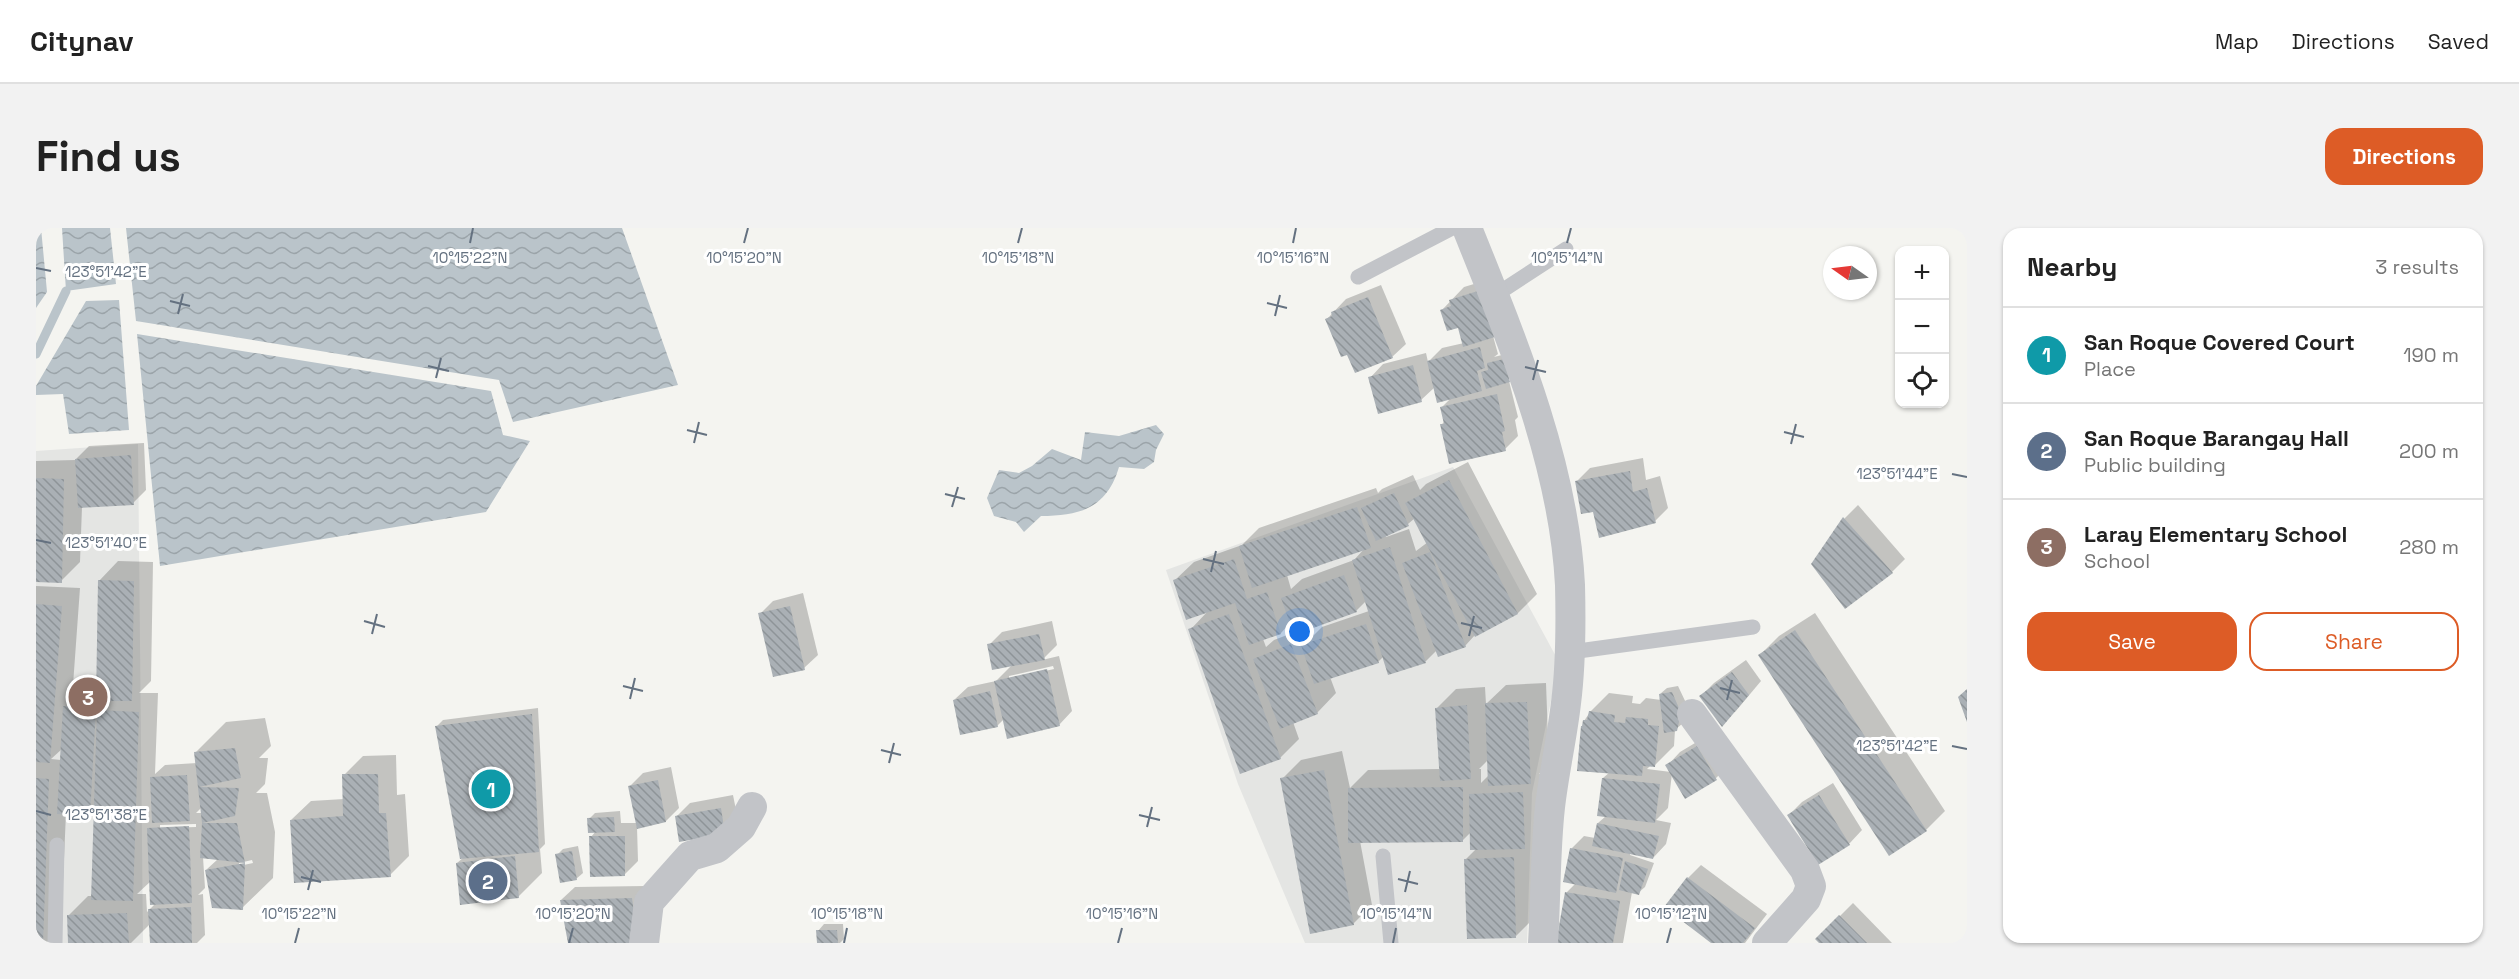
<!DOCTYPE html>
<html lang="en">
<head>
<meta charset="utf-8">
<style>
  :root { --surface:#fff; --page:#f2f2f2; --text:#222; --muted:#767676; --line:#e0e0e0; --accent:#dd5c26 }
  body { margin:0; font-family:"Space Grotesk",sans-serif; background:var(--page); color:var(--text) }
  .controls { position:absolute; right:18px; top:18px; display:grid; overflow:hidden; border-radius:12px; box-shadow:0 2px 4px #0004 }
  .controls button { width:54px; height:54px; display:grid; place-items:center; padding:0; border:0; border-bottom:2px solid var(--line); background:var(--surface); color:var(--text); font:30px sans-serif }
  .compass { position:absolute; left:1787px; top:18px; width:54px; height:54px; border-radius:50%; background:var(--surface); box-shadow:0 2px 4px #0004; rotate:284deg }
  .you { position:absolute; left:1264px; top:404px; width:21px; height:21px; margin:-15px; border:4px solid #fff; border-radius:50%; background:#1a73e8; box-shadow:0 0 0 9px #1a73e833 }
  .badge { display:grid; place-items:center; width:39px; height:39px; border-radius:50%; background:var(--accent); color:#fff; font-size:20px; font-weight:700 }
  .pin { position:absolute; translate:-50% -50%; border:3px solid #fff; box-shadow:0 2px 6px #0006 }
  .list { margin:0; padding:0; list-style:none }
  h2 { display:flex; justify-content:space-between; align-items:center; height:78px; margin:0; padding:0 24px; font-size:26px }
  h2 small { font-size:20px; font-weight:400; color:var(--muted) }
  .list li { display:grid; grid-template-columns:39px 1fr auto; gap:18px; align-items:center; box-sizing:border-box; height:96px; padding:0 24px; border-top:2px solid var(--line) }
  .list b { display:block; font-size:22px; white-space:nowrap }
  .list p { margin:0; font-size:20px; white-space:nowrap; color:var(--muted) }
  .list em { font-size:20px; font-style:normal; color:var(--muted) }
  .actions { display:flex; gap:12px; padding:18px 24px }
  .actions a { flex:1; padding:14px 0; border:2px solid var(--accent); border-radius:18px; text-align:center; font-size:21px; color:var(--accent) }
  .actions .main { background:var(--accent); color:#fff }
  .icon { flex:none; width:33px; height:33px; fill:none; stroke:currentColor; stroke-width:2; stroke-linecap:round; stroke-linejoin:round }
  .map { position:relative; flex:none; width:1931px; height:715px; overflow:hidden; border-radius:18px }
  header { display:flex; align-items:center; gap:36px; box-sizing:border-box; height:84px; padding:0 30px; background:var(--surface); border-bottom:2px solid var(--line) }
  header strong { font-size:28px }
  nav { display:flex; gap:33px; margin-inline-start:auto; font-size:21px }
  .intro { display:flex; align-items:center; justify-content:space-between; box-sizing:border-box; height:144px; padding:0 36px }
  h1 { margin:0; font-size:42px }
  .button { padding:15px 27px; border-radius:18px; background:var(--accent); color:#fff; font-size:21px; font-weight:700 }
  main { display:flex; gap:36px; padding:0 36px }
  aside { flex:1; background:var(--surface); border-radius:18px; box-shadow:0 2px 4px #0004 }
  .map>svg:first-child { display:block }
  .built { fill:#e4e5e3 }
  .water { fill:url(#water-waves) }
  .shadow { fill:#0003; fill-rule:evenodd }
  .lines { fill:none; stroke-linecap:round; stroke-linejoin:round }
  .stream { stroke:#bac4ca; stroke-width:9 }
  .building { fill:url(#building-back-hatch) }
  .lane { stroke:#c2c4c8; stroke-width:15 }
  .street { stroke:#c2c4c8; stroke-width:30 }
  .ticks { fill:none; stroke:#647180; stroke-width:2 }
  .ticks-label { font-size:15px; text-anchor:middle; fill:#647180; stroke:#fff; stroke-width:6; stroke-linejoin:round; paint-order:stroke }
</style>
</head>
<body>
<header>
<strong>Citynav</strong>
<nav><a>Map</a><a>Directions</a><a>Saved</a></nav>
</header>
<div class="intro"><h1>Find us</h1><a class="button">Directions</a></div>
<main>
<div class="map">
<svg width="1931" height="715" viewBox="0 0 1931 715">
  <defs>
    <pattern id="water-waves" width="16" height="10" patternUnits="userSpaceOnUse" patternTransform="scale(1.5)"><rect width="16" height="10" fill="#bac4ca"/><path d="M0 5q4-4 8 0t8 0" fill="none" stroke="#9ba4a9"/></pattern>
    <pattern id="building-back-hatch" width="6" height="6" patternUnits="userSpaceOnUse" patternTransform="scale(1.5)"><rect width="6" height="6" fill="#aab0b5"/><path d="M-1 5l2 2M0 0l6 6M5-1l2 2" fill="none" stroke="#8e9498"/></pattern>
  </defs>
  <rect width="100%" height="100%" fill="#f4f4f0"/>
  <g class="built">
    <polygon points="102,216 107,715 0,715 0,223"/>
    <polygon points="1417,239 1523,434 1496,565 1491,715 1269,715 1202,556 1130,342"/>
  </g>
  <g class="water">
    <polygon points="0,0 5,0 11,64 0,80"/>
    <polygon points="26,0 74,0 80,56 30,63"/>
    <polygon points="90,0 586,0 642,157 477,194 463,152 100,93"/>
    <polygon points="83,72 93,202 33,206 27,166 0,167 0,158 50,73"/>
    <polygon points="101,106 455,163 467,207 494,213 450,284 124,338"/>
    <path d="M1120,197L1128,206L1120,222L1118,234L1108,241L1083,239C1071,280 1044,288 1005,288L988,304L980,294L958,288L951,270L963,242L983,245L996,238L1016,221L1045,232L1049,204L1083,208Z"/>
  </g>
  <g class="shadow">
    <polygon points="1458,50 1457,108 1462,126 1458,129 1474,125 1473,153 1482,189 1479,192 1482,208 1469,221 1406,196 1409,193 1406,179 1416,169 1399,159 1385,172 1334,150 1347,136 1390,125 1392,134 1406,120 1428,115 1423,98 1406,82 1428,59"/>
    <polygon points="1345,57 1370,116 1356,129 1312,125 1291,91 1310,71"/>
    <polygon points="108,215 110,262 97,275 46,279 44,334 25,353 0,353 0,233 39,232 53,218"/>
    <polygon points="1607,230 1610,252 1624,248 1632,280 1619,293 1558,283 1541,253 1554,240"/>
    <path d="M1432,234L1501,366L1482,385L1439,407L1429,418L1401,422L1390,433L1353,445L1347,429L1343,433L1294,449L1300,465L1281,485L1257,494L1263,511L1244,530L1154,402L1173,382L1138,353L1158,334L1206,317L1223,300L1340,260L1342,265L1346,261L1377,247L1384,262L1390,256ZM1379,290L1392,314L1380,323L1373,301L1350,309L1349,307L1372,296ZM1329,320L1318,332L1266,351L1255,361L1251,347ZM1330,373L1333,383L1286,399L1278,407L1275,399L1320,383ZM1255,394L1259,404L1238,412L1230,419L1227,411L1245,405Z"/>
    <polygon points="1822,277 1869,331 1856,344 1809,378 1777,336 1809,290"/>
    <path d="M82,333L117,334L115,453L103,465H122L119,546L129,537L161,535L160,524L190,494L229,490L235,518L223,530H232L229,556L220,565H231L239,604L237,650L206,680L170,642L182,631L167,629L169,660L162,667L167,666L169,707L161,715H115L114,696L95,715H34L33,687L52,668H56L59,581L53,586L30,585L25,700L10,715H0V358L44,360L36,471L47,460H61L63,353ZM26,521L25,532L15,531ZM166,579V585H160ZM160,596V599L124,600V597ZM216,632L217,635L203,638V635ZM115,653L120,675L111,684L110,666H101Z"/>
    <polygon points="767,365 782,427 768,440 724,386 737,373"/>
    <polygon points="1779,385 1909,583 1890,602 1724,427 1743,408"/>
    <path d="M1016,393L1021,417L1006,432L1023,428L1036,483L1023,497L968,491L961,498L918,472L932,459L960,453L976,437L953,417L966,404ZM1017,438L1018,441L973,451V448Z"/>
    <polygon points="1710,432 1725,453 1699,484 1665,468 1678,455"/>
    <path d="M1510,455L1513,536L1503,546H1506L1499,689L1480,708L1430,631L1441,620L1435,604L1426,613H1324L1336,677L1317,696L1246,551L1265,532L1306,523L1314,560L1332,542L1405,541L1401,480L1420,461L1449,459L1450,476L1470,457ZM1452,532L1453,547L1445,555V541H1443Z"/>
    <polygon points="1642,458 1651,477 1647,495 1639,502 1638,518 1619,537 1615,537 1611,541 1635,544 1631,538 1644,524 1674,506 1693,537 1680,550 1636,545 1632,580 1620,592 1635,595 1630,616 1617,630 1594,625 1594,627 1618,635 1609,659 1602,665 1596,664 1587,715 1522,715 1531,664 1540,655 1535,621 1548,608 1559,610 1562,595 1570,588 1567,550 1574,544 1548,493 1554,484 1573,465 1597,468 1596,475 1604,476 1610,470 1625,472 1624,466 1631,460"/>
    <polygon points="502,480 509,616 504,621 506,645 482,669 421,635 428,629 401,498 407,492"/>
    <polygon points="360,527 361,567 369,566 373,628 354,647 255,592 275,573 308,571 308,547 327,528"/>
    <polygon points="635,539 643,580 630,593 601,599 602,633 588,647 555,609 560,603 553,591 559,585 584,583 585,595 601,595 594,558 607,545"/>
    <polygon points="1797,555 1826,602 1813,616 1783,635 1753,587 1766,574"/>
    <polygon points="697,567 702,592 645,613 641,588 654,575"/>
    <polygon points="542,618 547,645 540,651 521,627 527,621"/>
    <polygon points="1665,637 1731,686 1709,715 1678,715 1652,650"/>
    <polygon points="609,658 616,705 525,672 539,659"/>
    <polygon points="1817,675 1856,715 1785,715 1781,711"/>
    <polygon points="788,696 807,696 808,711 804,715 782,715 782,703"/>
  </g>
  <g class="lines">
    <polyline class="stream" points="0,126 30,63"/>
  </g>
  <g class="building">
    <polygon points="1445,62 1459,109 1427,119 1422,100 1411,103 1404,82 1415,78 1413,72"/>
    <polygon points="1332,69 1357,130 1319,145 1311,127 1305,129 1289,91 1296,88 1295,84"/>
    <polygon points="1444,119 1449,140 1441,143 1446,163 1401,175 1391,133"/>
    <polygon points="1468,131 1474,154 1450,161 1445,144 1452,142 1451,135"/>
    <polygon points="1377,137 1386,174 1342,186 1332,149"/>
    <polygon points="1461,166 1469,203 1466,204 1470,223 1413,236 1404,196 1408,196 1404,179"/>
    <polygon points="95,227 98,277 42,280 39,231"/>
    <polygon points="1594,243 1597,264 1611,260 1620,295 1563,310 1557,284 1545,286 1539,253"/>
    <polygon points="0,250 28,251 26,355 0,354"/>
    <polygon points="1413,252 1482,386 1439,409 1369,275"/>
    <polygon points="1358,265 1373,298 1340,313 1325,280"/>
    <polygon points="1321,279 1335,320 1216,360 1203,318"/>
    <polygon points="1807,289 1857,345 1809,381 1775,336"/>
    <polygon points="1354,319 1390,435 1352,447 1316,332"/>
    <polygon points="1394,324 1430,419 1402,429 1366,335"/>
    <polygon points="1198,331 1211,371 1231,364 1245,406 1213,417 1199,375 1150,392 1137,352"/>
    <polygon points="1308,347 1321,384 1258,407 1245,370"/>
    <polygon points="62,352 98,353 96,473 60,473"/>
    <polygon points="0,376 26,378 14,535 0,534"/>
    <polygon points="754,378 769,442 737,449 722,385"/>
    <polygon points="1193,386 1245,531 1204,546 1152,401"/>
    <polygon points="1330,396 1343,435 1278,456 1265,417"/>
    <polygon points="1759,402 1891,603 1853,628 1722,427"/>
    <polygon points="1003,406 1009,432 956,442 951,416"/>
    <polygon points="1255,416 1282,486 1244,501 1217,431"/>
    <polygon points="1011,441 1024,498 971,511 958,453"/>
    <polygon points="1696,444 1713,467 1686,499 1663,468"/>
    <polygon points="1931,461 1931,494 1922,469"/>
    <polygon points="954,463 962,499 924,507 917,472"/>
    <polygon points="1636,464 1645,485 1641,503 1628,505 1623,466"/>
    <polygon points="1491,474 1495,556 1452,558 1449,475"/>
    <polygon points="1431,477 1435,551 1404,553 1399,480"/>
    <polygon points="27,478 60,480 54,588 21,586"/>
    <polygon points="61,482 103,484 97,673 55,672"/>
    <polygon points="1553,483 1579,487 1578,494 1589,495 1590,489 1612,491 1612,497 1623,498 1619,539 1607,538 1606,548 1541,543 1545,498 1546,498 1547,492 1551,492"/>
    <polygon points="496,486 503,624 424,631 399,498"/>
    <polygon points="1661,518 1681,552 1649,571 1629,537"/>
    <polygon points="199,520 205,550 163,559 203,560 199,588 166,595 158,524"/>
    <polygon points="1288,542 1318,697 1274,706 1244,550"/>
    <polygon points="306,546 342,546 343,585 350,585 355,649 258,655 254,592 307,588"/>
    <polygon points="151,547 154,593 116,595 114,549"/>
    <polygon points="0,550 13,551 7,715 0,715"/>
    <polygon points="1566,550 1624,556 1619,595 1561,588"/>
    <polygon points="622,552 630,594 601,601 592,558"/>
    <polygon points="1427,559 1427,614 1312,615 1312,560"/>
    <polygon points="1487,564 1489,621 1434,622 1433,566"/>
    <polygon points="1783,567 1814,617 1782,637 1751,587"/>
    <polygon points="685,580 689,606 643,614 639,588"/>
    <polygon points="578,589 579,604 552,605 551,590"/>
    <polygon points="166,595 201,595 209,635 164,630"/>
    <polygon points="1561,595 1623,608 1617,631 1556,618"/>
    <polygon points="153,598 156,675 114,677 111,600"/>
    <polygon points="553,608 589,608 589,648 554,649"/>
    <polygon points="1534,620 1587,630 1580,665 1527,654"/>
    <polygon points="536,623 541,652 524,655 519,626"/>
    <polygon points="479,628 483,670 424,677 420,635"/>
    <polygon points="1478,629 1480,710 1431,711 1428,631"/>
    <polygon points="1589,633 1612,641 1603,667 1583,662"/>
    <polygon points="209,635 207,682 176,680 169,642"/>
    <polygon points="1651,649 1719,700 1707,715 1675,715 1628,679"/>
    <polygon points="1529,664 1584,673 1577,715 1520,715"/>
    <polygon points="596,670 602,715 532,715 524,672"/>
    <polygon points="155,679 156,715 114,715 112,681"/>
    <polygon points="91,685 93,715 32,715 31,687"/>
    <polygon points="1803,687 1831,715 1783,715 1779,711"/>
    <polygon points="780,702 801,702 802,715 781,715"/>
  </g>
  <g class="lines">
    <g class="lane">
      <polyline points="1322,49 1416,0"/>
      <polyline points="1458,68 1530,21"/>
      <polyline points="1535,424 1717,399"/>
      <polyline points="1347,628 1355,715"/>
      <polyline points="19,715 21,617"/>
    </g>
    <g class="street">
      <path d="M1431,0C1476,112 1528,236 1534,357C1535,397 1535,436 1530,475C1526,510 1518,544 1514,579C1509,624 1510,670 1507,715"/>
      <polyline points="1656,486 1769,642 1775,658 1770,671 1731,715"/>
      <polyline points="608,715 613,674 654,628 681,620 705,599 716,579"/>
    </g>
  </g>
  <path class="ticks" d="M434,15L437,0M708,15L712,0M982,15L986,0M1257,15L1260,0M1531,15L1535,0M0,40L15,43M134,73L154,78M1231,75L1251,80M142,86L147,66M1239,88L1244,67M392,138L413,143M1489,139L1510,144M400,150L405,130M1497,152L1502,132M651,202L671,207M1748,204L1768,209M658,215L663,194M1755,216L1760,196M1916,246L1931,249M909,266L929,271M916,279L922,259M0,312L15,315M1167,331L1188,336M1175,344L1180,323M328,393L349,399M1425,395L1446,400M336,406L341,386M1433,408L1438,388M587,458L607,463M1684,460L1704,465M594,471L599,450M1691,472L1696,452M1916,518L1931,521M845,522L865,527M853,535L858,515M0,583L15,587M1103,587L1124,592M1111,599L1116,579M265,649L285,654M1362,651L1382,656M272,662L277,642M1369,664L1374,643M259,715L263,700M533,715L537,700M808,715L811,700M1082,715L1086,700M1357,715L1360,700M1631,715L1635,700"/>
  <g class="ticks-label">
    <text x="434" y="35">10°15'22"N</text>
    <text x="708" y="35">10°15'20"N</text>
    <text x="982" y="35">10°15'18"N</text>
    <text x="1257" y="35">10°15'16"N</text>
    <text x="1531" y="35">10°15'14"N</text>
    <text x="70" y="49">123°51'42"E</text>
    <text x="1861" y="251">123°51'44"E</text>
    <text x="70" y="320">123°51'40"E</text>
    <text x="1861" y="523">123°51'42"E</text>
    <text x="70" y="592">123°51'38"E</text>
    <text x="263" y="691">10°15'22"N</text>
    <text x="537" y="691">10°15'20"N</text>
    <text x="811" y="691">10°15'18"N</text>
    <text x="1086" y="691">10°15'16"N</text>
    <text x="1360" y="691">10°15'14"N</text>
    <text x="1635" y="691">10°15'12"N</text>
  </g>
</svg>
<div class="controls">
<button>+</button>
<button>−</button>
<button><svg class="icon" aria-label="locate" viewBox="0 0 24 24"><circle cx="12" cy="12" r="6"/><path d="M12 2v4M12 18v4M2 12h4M18 12h4"/></svg></button>
</div>
<svg class="compass" viewBox="-18 -18 36 36"><path d="M0-13l5 13h-10z" fill="#e53935"/><path d="M0 13l5-13h-10z" fill="#767676"/></svg>
<div class="you"></div>
<div class="pin badge" style="left:455px;top:561px;background:#0f9aa8">1</div>
<div class="pin badge" style="left:452px;top:653px;background:#5c6f8a">2</div>
<div class="pin badge" style="left:52px;top:469px;background:#8d6e63">3</div>
</div>
<aside>
<h2>Nearby<small>3 results</small></h2>
<ul class="list">
<li><span class="badge" style="background:#0f9aa8">1</span><div><b>San Roque Covered Court</b><p>Place</p></div><em>190 m</em></li>
<li><span class="badge" style="background:#5c6f8a">2</span><div><b>San Roque Barangay Hall</b><p>Public building</p></div><em>200 m</em></li>
<li><span class="badge" style="background:#8d6e63">3</span><div><b>Laray Elementary School</b><p>School</p></div><em>280 m</em></li>
</ul>
<div class="actions"><a class="main">Save</a><a>Share</a></div>
</aside>
</main>
</body>
</html>
